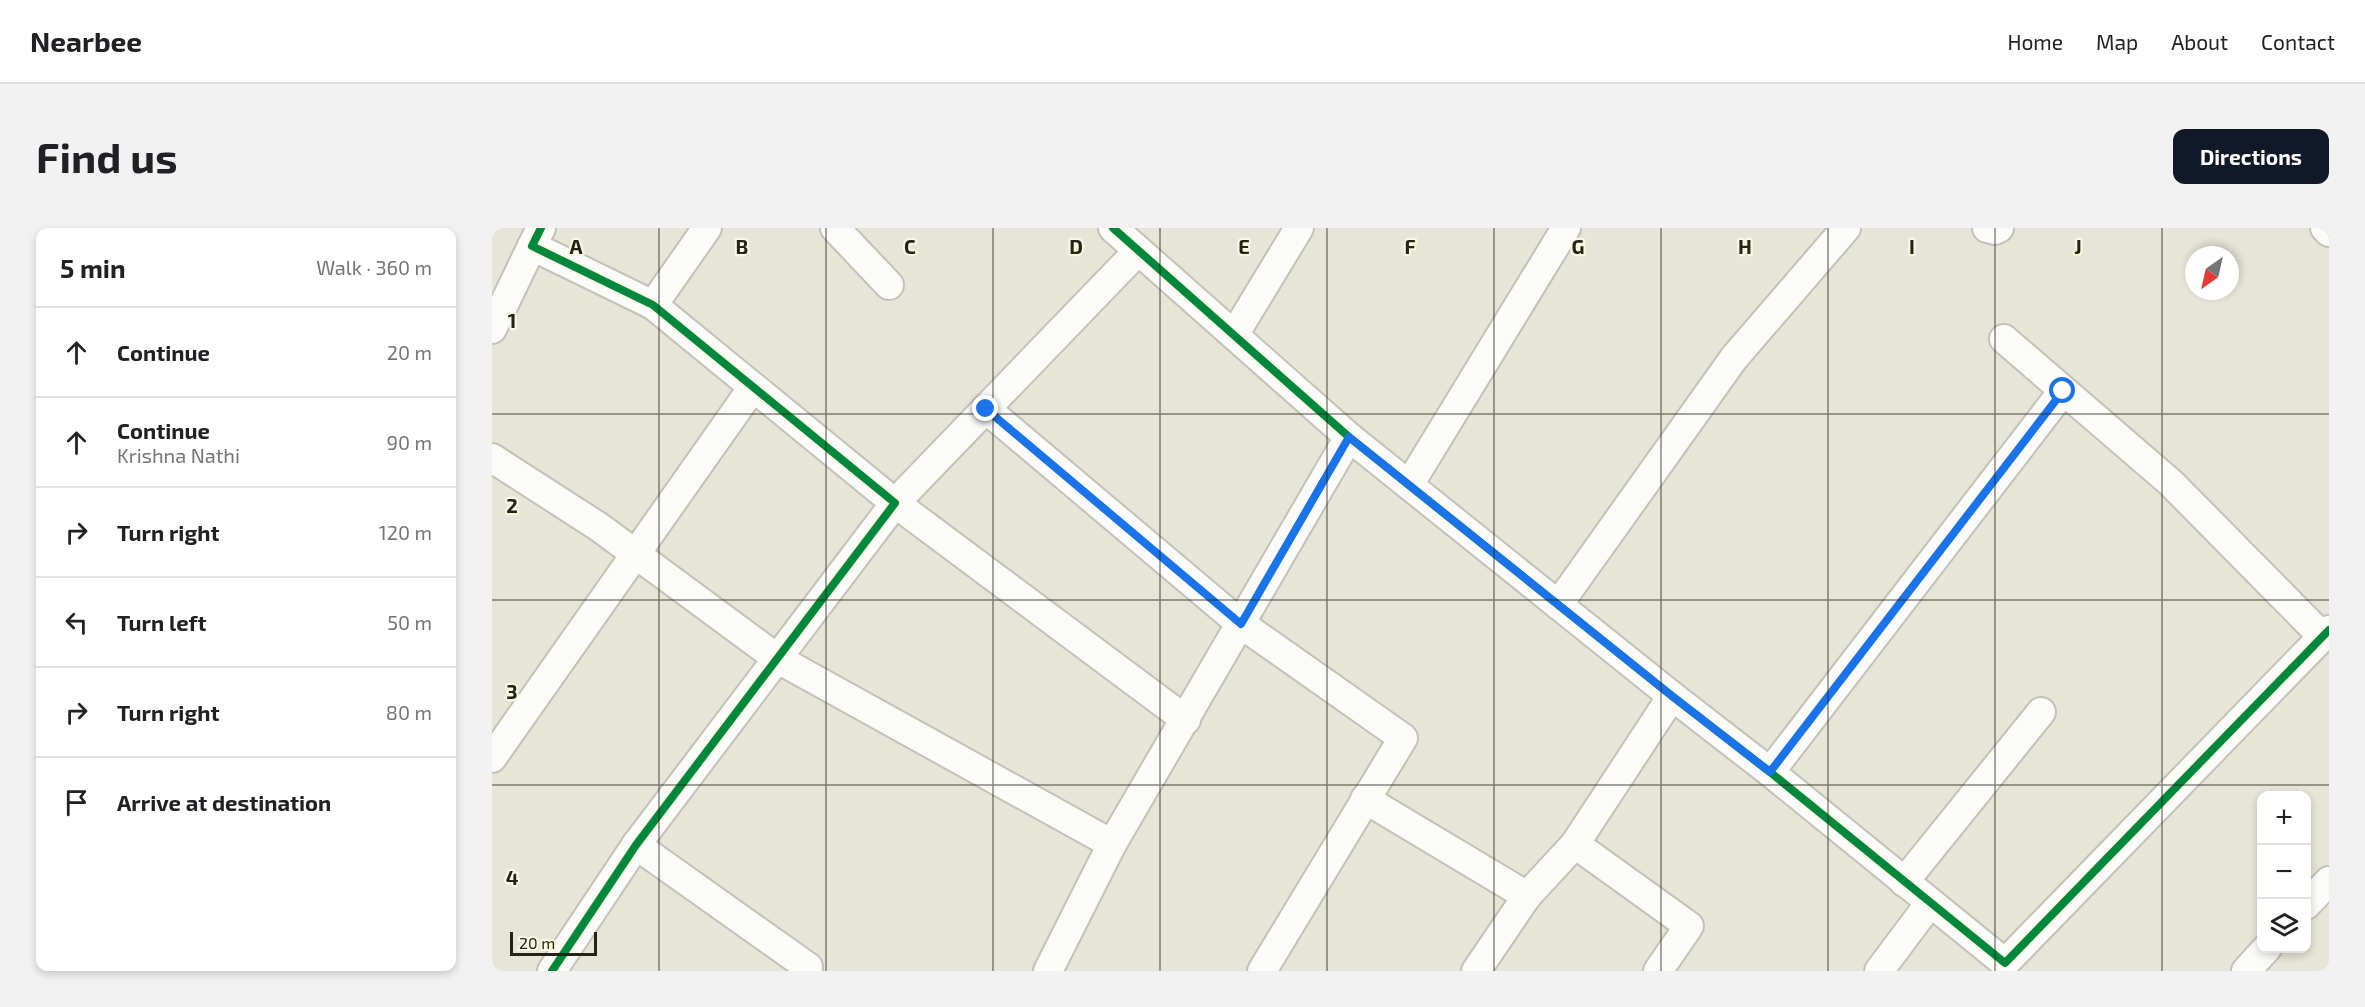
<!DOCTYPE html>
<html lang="en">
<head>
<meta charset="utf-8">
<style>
  :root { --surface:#fff; --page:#f2f2f2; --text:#202124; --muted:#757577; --line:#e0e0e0; --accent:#111827 }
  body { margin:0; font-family:"Exo 2",sans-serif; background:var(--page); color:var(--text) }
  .controls { position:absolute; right:18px; bottom:18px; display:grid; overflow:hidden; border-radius:12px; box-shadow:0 3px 9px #0003 }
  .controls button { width:54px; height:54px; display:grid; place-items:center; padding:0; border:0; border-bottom:2px solid var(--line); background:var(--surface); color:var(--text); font:30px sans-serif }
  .compass { position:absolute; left:1693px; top:18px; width:54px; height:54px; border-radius:50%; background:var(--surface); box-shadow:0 3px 9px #0003; rotate:214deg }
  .scale { position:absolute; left:18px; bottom:15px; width:87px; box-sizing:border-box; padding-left:6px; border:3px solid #242319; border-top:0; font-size:16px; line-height:21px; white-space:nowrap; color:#242319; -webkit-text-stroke:4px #faf8de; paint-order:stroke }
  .stop { position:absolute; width:18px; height:18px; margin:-14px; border:4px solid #1a73e8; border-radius:50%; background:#fff }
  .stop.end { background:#1a73e8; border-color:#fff; box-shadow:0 2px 6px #0008 }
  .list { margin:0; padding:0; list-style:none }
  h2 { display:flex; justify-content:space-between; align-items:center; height:78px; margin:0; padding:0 24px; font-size:26px }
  h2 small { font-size:20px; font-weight:400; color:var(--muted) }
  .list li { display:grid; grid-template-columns:39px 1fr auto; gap:18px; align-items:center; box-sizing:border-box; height:90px; padding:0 24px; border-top:2px solid var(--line) }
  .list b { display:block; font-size:22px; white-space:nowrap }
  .list p { margin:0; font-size:20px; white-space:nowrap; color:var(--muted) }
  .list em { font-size:20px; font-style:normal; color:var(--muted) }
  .icon { flex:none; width:33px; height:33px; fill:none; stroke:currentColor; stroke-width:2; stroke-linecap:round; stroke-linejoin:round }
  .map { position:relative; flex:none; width:1837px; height:743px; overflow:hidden; border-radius:12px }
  header { display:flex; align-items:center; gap:36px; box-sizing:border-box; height:84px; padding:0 30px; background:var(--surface); border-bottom:2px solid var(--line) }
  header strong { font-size:28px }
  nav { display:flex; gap:33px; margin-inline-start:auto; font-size:21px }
  .intro { display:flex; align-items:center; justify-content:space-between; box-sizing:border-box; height:144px; padding:0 36px }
  h1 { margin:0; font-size:42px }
  .button { padding:15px 27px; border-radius:12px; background:var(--accent); color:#fff; font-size:21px; font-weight:700 }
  main { display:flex; gap:36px; padding:0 36px }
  aside { flex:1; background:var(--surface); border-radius:12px; box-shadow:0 3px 9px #0003 }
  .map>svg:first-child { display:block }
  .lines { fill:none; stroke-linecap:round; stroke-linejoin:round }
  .minor-casing { stroke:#c3c2b7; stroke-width:32 }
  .minor { stroke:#fbfbf9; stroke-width:28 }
  .cycleway-casing { stroke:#faf8de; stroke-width:11 }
  .cycleway { stroke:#00873e; stroke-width:8 }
  .route { stroke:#1a73e8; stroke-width:8 }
  .grid { fill:none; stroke:#242319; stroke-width:1.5; stroke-opacity:0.55 }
  .grid-label { font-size:20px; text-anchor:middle; font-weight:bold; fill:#242319; stroke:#faf8de; stroke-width:4.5; stroke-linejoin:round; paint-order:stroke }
</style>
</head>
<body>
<header>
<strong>Nearbee</strong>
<nav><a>Home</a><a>Map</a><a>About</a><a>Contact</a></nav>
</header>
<div class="intro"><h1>Find us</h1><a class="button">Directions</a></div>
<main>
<aside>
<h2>5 min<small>Walk · 360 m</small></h2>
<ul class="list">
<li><svg class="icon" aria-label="ahead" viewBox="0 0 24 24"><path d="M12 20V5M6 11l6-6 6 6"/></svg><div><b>Continue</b></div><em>20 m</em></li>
<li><svg class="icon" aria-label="ahead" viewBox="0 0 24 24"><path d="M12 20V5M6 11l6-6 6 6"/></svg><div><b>Continue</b><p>Krishna Nathi</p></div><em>90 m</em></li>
<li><svg class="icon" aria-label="right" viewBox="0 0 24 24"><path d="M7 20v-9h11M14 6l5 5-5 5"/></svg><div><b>Turn right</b></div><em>120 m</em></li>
<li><svg class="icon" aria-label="left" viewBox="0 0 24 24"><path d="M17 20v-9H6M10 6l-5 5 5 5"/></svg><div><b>Turn left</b></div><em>50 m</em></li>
<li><svg class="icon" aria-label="right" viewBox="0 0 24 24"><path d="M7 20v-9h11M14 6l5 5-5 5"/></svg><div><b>Turn right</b></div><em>80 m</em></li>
<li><svg class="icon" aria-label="arrive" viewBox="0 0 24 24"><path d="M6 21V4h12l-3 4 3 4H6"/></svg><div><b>Arrive at destination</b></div></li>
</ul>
</aside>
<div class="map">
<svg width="1837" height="743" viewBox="0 0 1837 743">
  <rect width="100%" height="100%" fill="#e7e5d7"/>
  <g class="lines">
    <defs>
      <g id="minor">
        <polyline points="49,0 40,18 161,77 403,275 144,617 60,743"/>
        <polyline points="343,0 397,57"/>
        <polyline points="621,0 857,209 1180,468 1278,544 1513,735 1837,402"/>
        <polyline points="1495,0 1503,2 1507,0"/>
        <polyline points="1833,0 1837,4"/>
        <polyline points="646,23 403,275 694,492"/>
        <polyline points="161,77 215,0"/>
        <polyline points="0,101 40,18"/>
        <polyline points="742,107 807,0"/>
        <polyline points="1512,111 1679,255 1830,408"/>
        <polyline points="494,181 749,396 911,510 770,743"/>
        <polyline points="0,230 107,299 286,431 620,616"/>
        <polyline points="917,257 1074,0"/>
        <polyline points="1066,377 1242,130 1354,0"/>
        <polyline points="0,530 261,159"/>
        <polyline points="1278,544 1571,163"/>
        <polyline points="873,571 1035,668"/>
        <polyline points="144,617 316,739"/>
        <polyline points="1412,654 1549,484"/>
        <polyline points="1814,677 1837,653"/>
        <polyline points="556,743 620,616 857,209"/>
        <polyline points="984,743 1035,668 1083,616"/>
        <polyline points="1166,743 1197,698 1083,616 1180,468"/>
        <polyline points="1387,743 1438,675"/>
        <polyline points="1754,743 1775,720"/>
      </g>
    </defs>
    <use href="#minor" class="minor-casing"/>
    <use href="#minor" class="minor"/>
    <defs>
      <g id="cycleway">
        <polyline points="49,0 40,18 161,77 403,275 144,617 60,743"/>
        <polyline points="621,0 857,209 1180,468 1278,544 1513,735 1837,402"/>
      </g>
    </defs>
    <use href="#cycleway" class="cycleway-casing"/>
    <use href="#cycleway" class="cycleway"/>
  </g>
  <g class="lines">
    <polyline class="route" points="494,181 749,396 857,209 1180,468 1278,544 1571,163"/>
  </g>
  <path class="grid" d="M167,0V743M334,0V743M501,0V743M668,0V743M835,0V743M1002,0V743M1169,0V743M1336,0V743M1503,0V743M1670,0V743M0,186H1837M0,372H1837M0,557H1837"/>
  <g class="grid-label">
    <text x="84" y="26">A</text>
    <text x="250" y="26">B</text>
    <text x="418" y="26">C</text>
    <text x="584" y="26">D</text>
    <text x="752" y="26">E</text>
    <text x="918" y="26">F</text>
    <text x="1086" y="26">G</text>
    <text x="1253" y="26">H</text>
    <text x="1420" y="26">I</text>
    <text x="1586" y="26">J</text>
    <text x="20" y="100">1</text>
    <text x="20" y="285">2</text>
    <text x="20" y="471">3</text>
    <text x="20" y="657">4</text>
  </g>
</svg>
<div class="controls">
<button>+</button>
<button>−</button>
<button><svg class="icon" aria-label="layers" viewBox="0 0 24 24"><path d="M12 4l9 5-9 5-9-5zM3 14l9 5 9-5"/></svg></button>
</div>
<svg class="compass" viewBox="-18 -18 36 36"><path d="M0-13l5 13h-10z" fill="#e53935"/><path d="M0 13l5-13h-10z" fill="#757577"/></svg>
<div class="scale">20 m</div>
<div class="stop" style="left:1571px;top:163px"></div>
<div class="stop end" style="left:494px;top:181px"></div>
</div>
</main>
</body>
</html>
